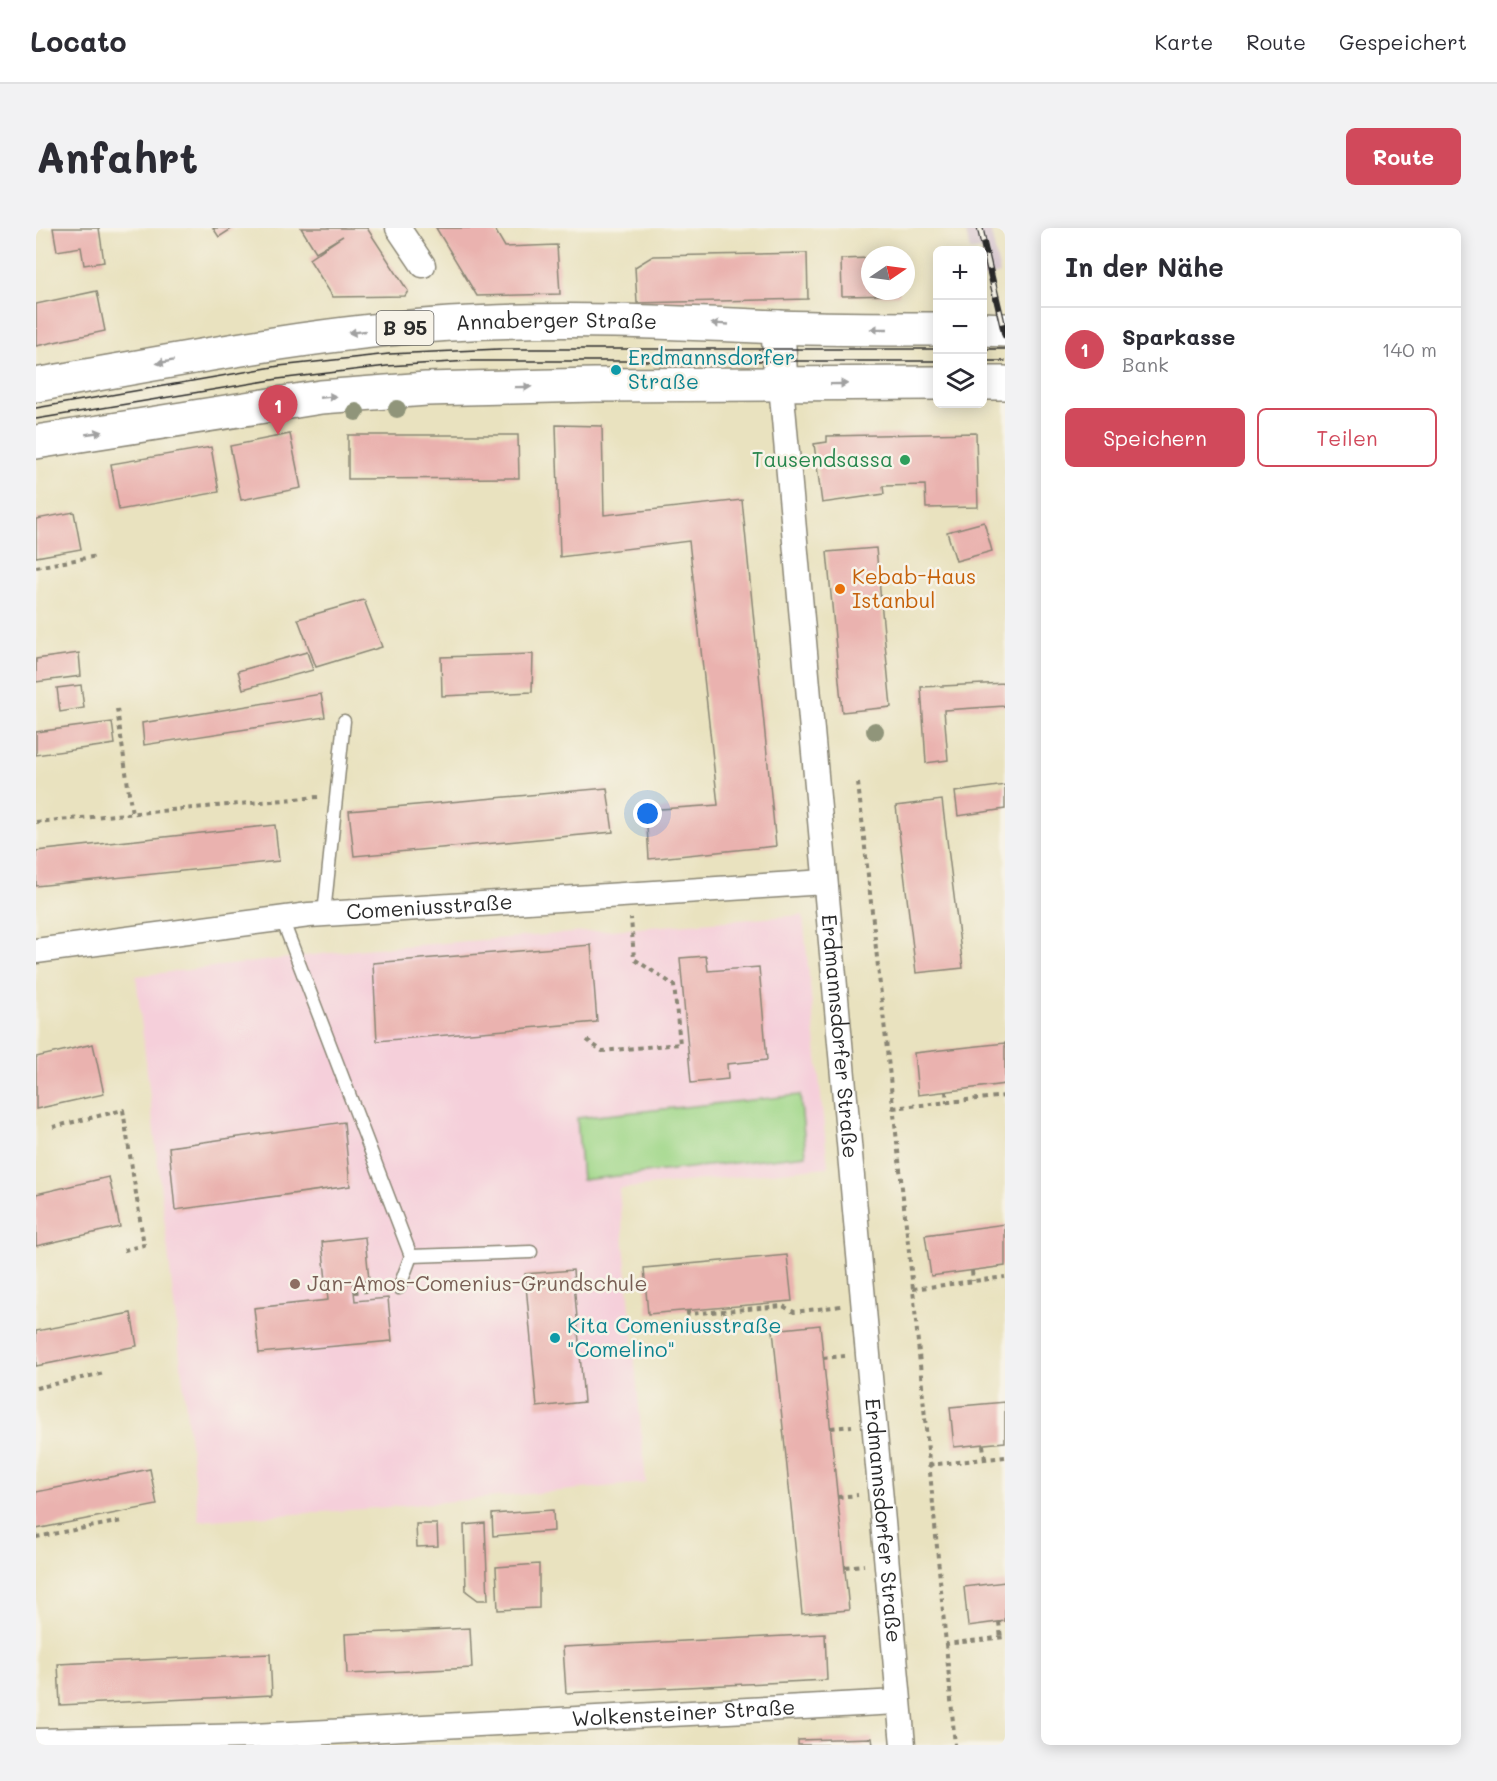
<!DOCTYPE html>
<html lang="de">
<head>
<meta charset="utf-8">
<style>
  :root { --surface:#fff; --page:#f2f2f3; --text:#2b2b33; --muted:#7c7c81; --line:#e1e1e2; --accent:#d1495b }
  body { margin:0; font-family:Mali,sans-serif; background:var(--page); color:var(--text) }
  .controls { position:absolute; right:18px; top:18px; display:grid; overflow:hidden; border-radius:9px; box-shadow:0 3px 15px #0003 }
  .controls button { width:54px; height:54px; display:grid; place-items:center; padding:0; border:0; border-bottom:2px solid var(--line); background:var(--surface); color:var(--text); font:30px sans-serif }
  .compass { position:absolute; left:825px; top:18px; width:54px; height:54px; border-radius:50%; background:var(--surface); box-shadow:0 3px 15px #0003; rotate:77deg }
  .you { position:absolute; left:612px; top:586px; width:21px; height:21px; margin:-15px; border:4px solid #fff; border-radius:50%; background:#1a73e8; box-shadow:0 0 0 9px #1a73e833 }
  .badge { display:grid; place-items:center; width:39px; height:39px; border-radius:50%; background:var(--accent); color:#fff; font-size:20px; font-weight:700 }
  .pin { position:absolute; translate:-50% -50px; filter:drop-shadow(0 2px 3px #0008) }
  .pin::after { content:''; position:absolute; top:32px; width:21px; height:18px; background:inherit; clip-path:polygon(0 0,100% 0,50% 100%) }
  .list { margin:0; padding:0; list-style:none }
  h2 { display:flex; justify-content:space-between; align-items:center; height:78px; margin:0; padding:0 24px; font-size:26px }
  h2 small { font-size:20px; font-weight:400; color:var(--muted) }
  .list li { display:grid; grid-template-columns:39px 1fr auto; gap:18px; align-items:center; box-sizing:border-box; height:84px; padding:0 24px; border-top:2px solid var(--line) }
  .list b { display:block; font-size:22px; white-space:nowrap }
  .list p { margin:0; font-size:20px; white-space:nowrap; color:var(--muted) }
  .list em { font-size:20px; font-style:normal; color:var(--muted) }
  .actions { display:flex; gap:12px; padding:18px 24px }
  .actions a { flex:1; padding:14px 0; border:2px solid var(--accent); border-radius:9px; text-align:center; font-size:21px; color:var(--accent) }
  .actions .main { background:var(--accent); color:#fff }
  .icon { flex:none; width:33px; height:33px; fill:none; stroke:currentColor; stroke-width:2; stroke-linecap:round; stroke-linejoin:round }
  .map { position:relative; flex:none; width:969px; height:1517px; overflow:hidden; border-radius:9px }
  header { display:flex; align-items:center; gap:36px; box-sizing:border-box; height:84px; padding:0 30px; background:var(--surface); border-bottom:2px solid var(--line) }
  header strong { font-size:28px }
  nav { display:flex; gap:33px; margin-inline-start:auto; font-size:21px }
  .intro { display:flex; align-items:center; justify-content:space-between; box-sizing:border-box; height:144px; padding:0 36px }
  h1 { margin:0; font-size:42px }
  .button { padding:15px 27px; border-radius:9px; background:var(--accent); color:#fff; font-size:21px; font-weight:700 }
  main { display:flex; gap:36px; padding:0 36px }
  aside { flex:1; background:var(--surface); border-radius:9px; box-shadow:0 3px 15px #0003 }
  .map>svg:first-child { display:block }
  .built { fill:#f5cfda }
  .industrial { fill:#d1bdcb }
  .green { fill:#a0d789; stroke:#66815a; stroke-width:1.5 }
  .building { fill:#eab2af }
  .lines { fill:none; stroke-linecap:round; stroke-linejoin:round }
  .service-casing { stroke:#8a8675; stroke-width:15 }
  .minor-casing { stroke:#8a8675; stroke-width:27 }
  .primary-casing { stroke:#8a8675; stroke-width:36 }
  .path { stroke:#8a8675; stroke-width:4; stroke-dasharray:4.5 4.5; stroke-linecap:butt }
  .service { stroke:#fff; stroke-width:12 }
  .minor { stroke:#fff; stroke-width:24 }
  .primary { stroke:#fff; stroke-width:33 }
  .tram { stroke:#2b2b2b; stroke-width:1.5 }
  .rail-casing { stroke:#2b2b2b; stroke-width:7 }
  .rail { stroke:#f7f3e8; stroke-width:4.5; stroke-dasharray:14; stroke-linecap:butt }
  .tree { fill:#90957a }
  .oneway { fill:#a0a0a0 }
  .culture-dot { fill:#0f9aa8; stroke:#f7f3e8; stroke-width:2 }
  .leisure-dot { fill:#2e9e5b; stroke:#f7f3e8; stroke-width:2 }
  .food-dot { fill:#e8710a; stroke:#f7f3e8; stroke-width:2 }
  .education-dot { fill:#8d6e63; stroke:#f7f3e8; stroke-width:2 }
  .labels { text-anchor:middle; stroke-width:5; stroke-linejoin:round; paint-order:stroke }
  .shield { fill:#f7f3e8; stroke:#686764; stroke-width:1.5 }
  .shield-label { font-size:20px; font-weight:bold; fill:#2b2b2b }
  .street-label { font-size:21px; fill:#2b2b2b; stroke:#f7f3e8 }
  .culture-label { font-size:21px; fill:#0d838f; stroke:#f7f3e8; text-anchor:start }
  .leisure-label { font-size:21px; fill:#27864d; stroke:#f7f3e8; text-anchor:end }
  .food-label { font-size:21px; fill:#c56008; stroke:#f7f3e8; text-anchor:start }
  .education-label { font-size:21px; fill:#785e54; stroke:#f7f3e8; text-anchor:start }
</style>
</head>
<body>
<header>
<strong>Locato</strong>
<nav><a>Karte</a><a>Route</a><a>Gespeichert</a></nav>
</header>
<div class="intro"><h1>Anfahrt</h1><a class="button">Route</a></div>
<main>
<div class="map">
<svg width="969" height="1517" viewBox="0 0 969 1517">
  <rect width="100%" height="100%" fill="#f7f3e8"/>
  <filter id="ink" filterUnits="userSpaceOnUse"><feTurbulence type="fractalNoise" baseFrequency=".0167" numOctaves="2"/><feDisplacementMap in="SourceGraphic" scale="12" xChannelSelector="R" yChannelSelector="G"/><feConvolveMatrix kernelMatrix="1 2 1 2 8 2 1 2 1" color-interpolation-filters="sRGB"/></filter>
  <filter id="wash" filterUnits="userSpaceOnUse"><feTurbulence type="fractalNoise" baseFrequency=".008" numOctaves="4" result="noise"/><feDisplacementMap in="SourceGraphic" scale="24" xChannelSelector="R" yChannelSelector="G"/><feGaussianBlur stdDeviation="1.35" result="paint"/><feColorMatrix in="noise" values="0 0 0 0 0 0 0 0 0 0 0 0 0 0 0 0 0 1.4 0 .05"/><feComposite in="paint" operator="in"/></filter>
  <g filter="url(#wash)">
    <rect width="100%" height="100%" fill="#e9e2bf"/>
    <polygon class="built" points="767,687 792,939 583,961 610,1255 354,1279 163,1293 100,748 328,721"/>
    <polygon class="industrial" points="929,0 954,0 964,46 947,50 946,22 934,22"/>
    <polygon class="green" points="764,867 770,927 546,952 541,890"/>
    <g id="blocks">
      <g class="building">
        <polygon points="17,0 63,0 68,34 48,37 45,19 21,23"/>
        <polygon points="177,0 197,0 183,9"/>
        <polygon points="265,0 331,0 372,63 369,68 297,69 273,31 307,8 280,24"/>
        <polygon points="400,0 458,0 469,19 521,17 524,66 441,68"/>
        <polygon points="771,25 772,71 601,75 599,39 617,28"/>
        <polygon points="834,30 834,63 863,63 863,67 806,68 805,31"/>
        <polygon points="61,63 69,103 0,118 0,76"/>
        <polygon points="520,197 566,198 568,287 706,272 740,618 613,631 610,582 682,577 653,313 524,329"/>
        <polygon points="940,205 942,279 890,280 889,257 847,258 848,266 786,275 778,216 791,214 791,208"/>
        <polygon points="254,206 265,260 205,272 194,218"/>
        <polygon points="312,207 482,207 483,250 312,251"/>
        <polygon points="175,219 183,264 83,282 75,236"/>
        <polygon points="38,284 45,321 0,329 0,291"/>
        <polygon points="948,294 956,323 920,333 911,304"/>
        <polygon points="840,320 855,479 806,484 791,324"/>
        <polygon points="328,372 346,419 280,439 262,391"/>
        <polygon points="271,424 277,442 207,461 202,443"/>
        <polygon points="43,425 45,448 0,454 0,431"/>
        <polygon points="497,426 496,464 406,468 405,429"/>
        <polygon points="969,455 969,478 908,482 912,532 890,535 885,459"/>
        <polygon points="45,457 48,480 24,484 21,460"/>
        <polygon points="285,466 289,489 108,517 106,495"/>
        <polygon points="76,494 79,516 0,527 0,504"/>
        <polygon points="969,557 969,581 922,588 919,564"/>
        <polygon points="571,560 577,604 318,628 313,583"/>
        <polygon points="906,572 927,740 880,745 860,578"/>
        <polygon points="239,597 243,633 0,658 0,623"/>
        <polygon points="555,717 561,794 341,813 337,735"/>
        <polygon points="670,728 672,743 723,739 731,832 691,836 692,851 655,855 644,730"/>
        <polygon points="969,815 969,856 882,867 878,825"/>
        <polygon points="57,816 68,866 0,881 0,829"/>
        <polygon points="308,894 314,958 139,982 133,919"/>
        <polygon points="73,949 84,999 0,1018 0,966"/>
        <polygon points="969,996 969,1038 895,1048 889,1007"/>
        <polygon points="329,1009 333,1052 317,1054 319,1073 352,1070 356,1113 223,1125 218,1080 292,1072 286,1014"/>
        <polygon points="751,1027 756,1073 612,1086 608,1040"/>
        <polygon points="537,1042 548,1174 501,1179 489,1046"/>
        <polygon points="95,1085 101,1118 0,1138 0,1103"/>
        <polygon points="784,1097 813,1382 766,1386 737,1102"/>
        <polygon points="969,1174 969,1214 918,1219 914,1179"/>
        <polygon points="114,1241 121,1277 0,1301 0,1264"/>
        <polygon points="517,1282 518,1303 457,1308 456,1286"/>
        <polygon points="449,1295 452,1372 442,1372 430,1363 428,1297"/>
        <polygon points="380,1296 401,1296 402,1318 381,1319"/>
        <polygon points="503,1336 503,1380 462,1382 460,1339"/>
        <polygon points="969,1354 969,1393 932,1398 928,1359"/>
        <polygon points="434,1400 436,1440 311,1446 309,1406"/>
        <polygon points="789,1406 791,1452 530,1465 527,1419"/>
        <polygon points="234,1426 236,1467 24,1477 22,1436"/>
        <polygon points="836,1510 837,1517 762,1517 762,1512"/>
      </g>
    </g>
  </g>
  <g filter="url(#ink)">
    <use href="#blocks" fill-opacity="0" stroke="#8a8675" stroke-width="1.5"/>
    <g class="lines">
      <defs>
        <g id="service">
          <polyline points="288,686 308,493"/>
          <polyline points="246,691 375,1028 363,1060"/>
          <polyline points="375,1028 495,1024"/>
        </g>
        <g id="minor">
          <polyline points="362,0 387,37"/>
          <path id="s1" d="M745,157L867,1517"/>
          <path id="s2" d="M0,723L273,687L789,654"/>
          <path id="s3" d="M0,1513L217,1508L862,1474"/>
        </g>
        <g id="primary">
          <polyline points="742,99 745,157"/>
          <polyline points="946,101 969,102"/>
          <polyline points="946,155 969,155"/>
          <path id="s4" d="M0,157C137,133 275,105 414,96C523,89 633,94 742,99C795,101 848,101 902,101"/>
          <polyline points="0,214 285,169 390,161 558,157 902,155"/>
        </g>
      </defs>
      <use href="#service" class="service-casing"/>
      <use href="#minor" class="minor-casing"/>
      <use href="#primary" class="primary-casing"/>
      <g class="path">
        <polyline points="0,339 61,328"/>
        <polyline points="81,481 96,586"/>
        <polyline points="822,555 877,1061 910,1416 969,1409"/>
        <polyline points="0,594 282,569"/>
        <polyline points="551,812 566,823 644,816 638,757 598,731 595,690"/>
        <polyline points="910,863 911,875"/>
        <polyline points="857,880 969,868"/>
        <polyline points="17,899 87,882 108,1017 85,1023"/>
        <polyline points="936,1043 937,1053"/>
        <polyline points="877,1061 969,1049"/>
        <polyline points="318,1064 345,1062"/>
        <polyline points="652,1083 652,1086 747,1078 758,1084 805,1078"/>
        <polyline points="787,1130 809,1128"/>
        <polyline points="0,1160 68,1145"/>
        <polyline points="795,1200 816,1198"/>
        <polyline points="947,1217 949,1231"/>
        <polyline points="893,1237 969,1229"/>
        <polyline points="802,1269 822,1267"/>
        <polyline points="0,1309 86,1293"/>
        <polyline points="809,1339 828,1337"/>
        <polyline points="963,1394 965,1410"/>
        <polyline points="910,1416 919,1517"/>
      </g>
      <use href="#service" class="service"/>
      <use href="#minor" class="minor"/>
      <use href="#primary" class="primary"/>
      <g class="tram">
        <polyline points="946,121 969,121"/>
        <polyline points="946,133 969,133"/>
        <polyline points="0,180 243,138 353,126 463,121 902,121"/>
        <polyline points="0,191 242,151 351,138 434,133 902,133"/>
      </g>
      <defs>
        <polyline id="rail" points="944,0 969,107"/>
      </defs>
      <use href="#rail" class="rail-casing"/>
      <use href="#rail" class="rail"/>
    </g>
    <g class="tree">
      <circle cx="361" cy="181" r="9"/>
      <circle cx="320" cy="184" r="9"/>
      <circle cx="839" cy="503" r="9"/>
    </g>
    <defs><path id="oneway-solid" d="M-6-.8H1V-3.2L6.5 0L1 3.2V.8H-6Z" transform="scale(1.5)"/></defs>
    <g class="oneway">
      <use href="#oneway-solid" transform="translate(684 96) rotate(-177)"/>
      <use href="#oneway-solid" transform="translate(843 101) rotate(-180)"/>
      <use href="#oneway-solid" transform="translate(321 104) rotate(174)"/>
      <use href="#oneway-solid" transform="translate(129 134) rotate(170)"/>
      <use href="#oneway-solid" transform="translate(803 156) rotate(-1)"/>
      <use href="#oneway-solid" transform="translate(487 159) rotate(-1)"/>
      <use href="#oneway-solid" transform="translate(292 169) rotate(-5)"/>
      <use href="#oneway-solid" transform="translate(58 205) rotate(-9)"/>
    </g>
  </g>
  <g class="culture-dot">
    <circle cx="580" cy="142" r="6"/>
    <circle cx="519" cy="1110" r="6"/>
  </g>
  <circle class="leisure-dot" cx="869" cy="232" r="6"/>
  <circle class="food-dot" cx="804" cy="361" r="6"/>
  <circle class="education-dot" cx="259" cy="1056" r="6"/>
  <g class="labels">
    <rect class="shield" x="340.5" y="83" width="57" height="34" rx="4.5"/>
    <g class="shield-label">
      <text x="369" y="107">B 95</text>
    </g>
    <g class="street-label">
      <text dy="7" stroke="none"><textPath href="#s4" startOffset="525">Annaberger Straße</textPath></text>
      <text dy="7" stroke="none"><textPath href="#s2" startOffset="396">Comeniusstraße</textPath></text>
      <text dy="7" stroke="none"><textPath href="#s1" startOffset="654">Erdmannsdorfer Straße</textPath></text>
      <text dy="7" stroke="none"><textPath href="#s1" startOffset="1140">Erdmannsdorfer Straße</textPath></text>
      <text dy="7" stroke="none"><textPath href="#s3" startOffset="648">Wolkensteiner Straße</textPath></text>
    </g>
    <g class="culture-label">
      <text x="592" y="137">Erdmannsdorfer<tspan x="592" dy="24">Straße</tspan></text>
      <text x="531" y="1105">Kita Comeniusstraße<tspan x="531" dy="24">"Comelino"</tspan></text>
    </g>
    <g class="leisure-label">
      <text x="857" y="239">Tausendsassa</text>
    </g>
    <g class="food-label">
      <text x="816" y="356">Kebab-Haus<tspan x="816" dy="24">Istanbul</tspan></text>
    </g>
    <g class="education-label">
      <text x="271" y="1063">Jan-Amos-Comenius-Grundschule</text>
    </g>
  </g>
</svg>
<div class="controls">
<button>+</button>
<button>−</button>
<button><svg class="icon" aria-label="layers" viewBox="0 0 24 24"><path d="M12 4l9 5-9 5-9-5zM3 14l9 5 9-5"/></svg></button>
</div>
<svg class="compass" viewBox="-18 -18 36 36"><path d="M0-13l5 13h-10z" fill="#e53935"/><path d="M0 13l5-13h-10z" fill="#7c7c81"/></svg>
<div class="you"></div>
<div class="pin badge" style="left:242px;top:207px">1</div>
</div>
<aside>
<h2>In der Nähe<small></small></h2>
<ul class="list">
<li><span class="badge">1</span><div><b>Sparkasse</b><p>Bank</p></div><em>140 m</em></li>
</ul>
<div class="actions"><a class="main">Speichern</a><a>Teilen</a></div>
</aside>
</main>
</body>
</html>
